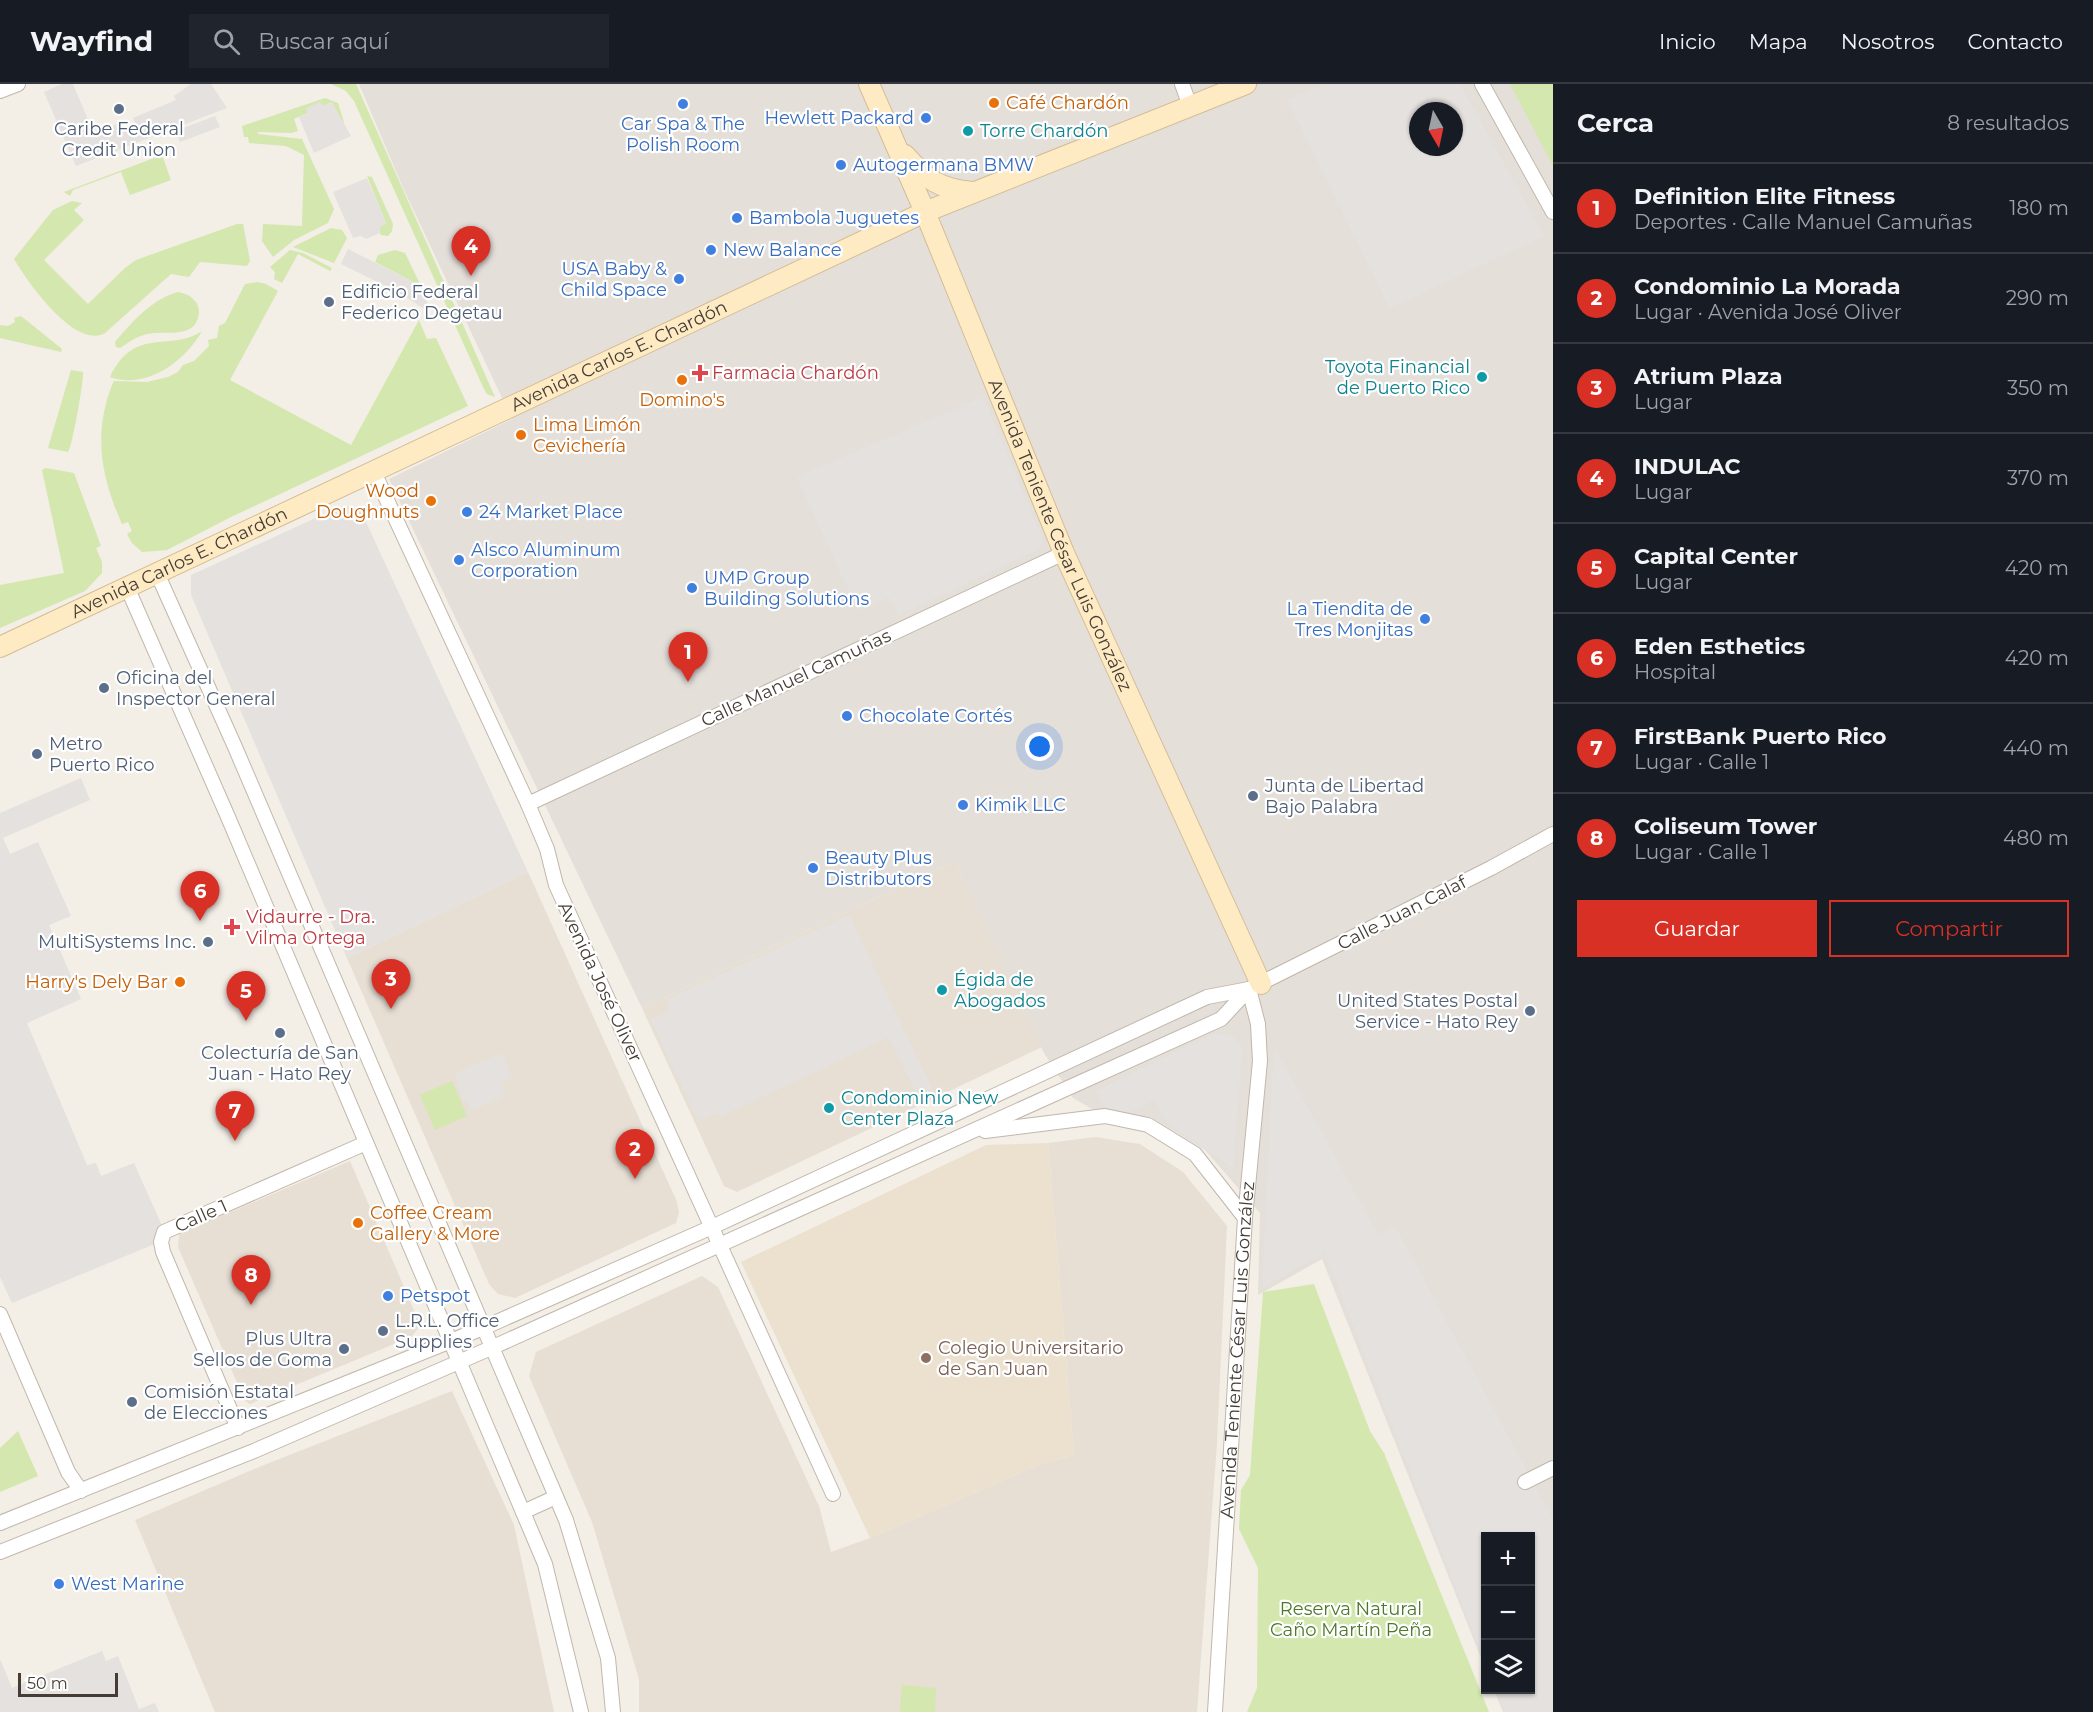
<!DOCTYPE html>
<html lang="es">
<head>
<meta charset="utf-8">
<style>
  :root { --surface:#171b24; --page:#20242c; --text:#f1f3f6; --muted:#9ea1a6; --line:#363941; --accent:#d93025 }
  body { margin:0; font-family:Montserrat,sans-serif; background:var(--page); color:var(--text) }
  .controls { position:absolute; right:18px; bottom:18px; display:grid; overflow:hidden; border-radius:0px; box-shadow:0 2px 4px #0004 }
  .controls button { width:54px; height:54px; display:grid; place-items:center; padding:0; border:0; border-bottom:2px solid var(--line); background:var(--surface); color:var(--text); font:30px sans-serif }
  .compass { position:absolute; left:1409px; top:18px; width:54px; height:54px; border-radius:50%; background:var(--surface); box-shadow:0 2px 4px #0004; rotate:171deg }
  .scale { position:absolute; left:18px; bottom:15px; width:100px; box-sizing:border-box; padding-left:6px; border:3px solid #453d35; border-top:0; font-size:16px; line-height:21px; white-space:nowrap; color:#453d35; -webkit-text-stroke:4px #fff; paint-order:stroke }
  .you { position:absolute; left:1040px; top:663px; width:21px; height:21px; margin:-15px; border:4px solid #fff; border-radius:50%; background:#1a73e8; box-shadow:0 0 0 9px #1a73e833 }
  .badge { display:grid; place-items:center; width:39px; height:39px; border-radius:50%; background:var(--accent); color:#fff; font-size:20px; font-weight:700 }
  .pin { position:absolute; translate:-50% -50px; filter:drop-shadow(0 2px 3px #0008) }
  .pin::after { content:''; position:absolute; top:32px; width:21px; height:18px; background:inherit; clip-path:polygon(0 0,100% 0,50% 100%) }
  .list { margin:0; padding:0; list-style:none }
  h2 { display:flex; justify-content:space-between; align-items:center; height:78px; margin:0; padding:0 24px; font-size:26px }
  h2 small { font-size:20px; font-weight:400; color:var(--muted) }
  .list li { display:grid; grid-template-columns:39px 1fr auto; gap:18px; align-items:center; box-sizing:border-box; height:90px; padding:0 24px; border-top:2px solid var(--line) }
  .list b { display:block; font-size:22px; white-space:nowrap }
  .list p { margin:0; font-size:20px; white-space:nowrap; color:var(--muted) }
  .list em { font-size:20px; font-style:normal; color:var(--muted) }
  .actions { display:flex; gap:12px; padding:18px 24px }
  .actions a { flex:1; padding:14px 0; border:2px solid var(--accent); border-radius:0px; text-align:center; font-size:21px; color:var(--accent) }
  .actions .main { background:var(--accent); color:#fff }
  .icon { flex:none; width:33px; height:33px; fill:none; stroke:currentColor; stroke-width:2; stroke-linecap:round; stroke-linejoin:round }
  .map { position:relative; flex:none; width:1553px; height:1628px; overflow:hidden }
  header { display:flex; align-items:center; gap:36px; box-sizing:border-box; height:84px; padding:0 30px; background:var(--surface); border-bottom:2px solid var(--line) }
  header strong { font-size:28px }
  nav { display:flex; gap:33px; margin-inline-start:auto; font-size:21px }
  .search { width:420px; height:54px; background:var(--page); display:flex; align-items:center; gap:15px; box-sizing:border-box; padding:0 21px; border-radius:0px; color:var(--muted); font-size:22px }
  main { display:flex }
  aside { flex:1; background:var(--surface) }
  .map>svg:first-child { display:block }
  .residential { fill:#e7dfd4 }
  .industrial { fill:#e5dfda; fill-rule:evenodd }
  .education { fill:#ece1cf }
  .green { fill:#d3e7ae }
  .parking { fill:#e4e1de; fill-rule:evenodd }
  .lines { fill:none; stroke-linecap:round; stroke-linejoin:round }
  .street-casing { stroke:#c1b7ab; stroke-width:16 }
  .secondary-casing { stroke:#d3bd96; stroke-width:22 }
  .street { stroke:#fff; stroke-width:14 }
  .secondary { stroke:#feebc4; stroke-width:20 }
  .food-dot { fill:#e8710a; stroke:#fff; stroke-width:2 }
  .shop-dot { fill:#3f7fe0; stroke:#fff; stroke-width:2 }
  .service-dot { fill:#5c6f8a; stroke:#fff; stroke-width:2 }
  .culture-dot { fill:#0f9aa8; stroke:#fff; stroke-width:2 }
  .health-dot { fill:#e0444e; stroke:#fff; stroke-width:2 }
  .education-dot { fill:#8d6e63; stroke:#fff; stroke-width:2 }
  .labels { text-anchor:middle; stroke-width:4.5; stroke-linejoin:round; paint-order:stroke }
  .food-label { font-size:18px; fill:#c56008; stroke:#fff; text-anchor:start }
  .shop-label { font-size:18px; fill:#366cbe; stroke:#fff; text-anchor:start }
  .service-label { font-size:18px; fill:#4e5e75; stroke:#fff; text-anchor:start }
  .culture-label { font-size:18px; fill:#0d838f; stroke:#fff; text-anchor:start }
  .street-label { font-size:18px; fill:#453d35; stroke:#fff }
  .health-label { font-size:18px; fill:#be3a42; stroke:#fff; text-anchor:start }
  .education-label { font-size:18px; fill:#785e54; stroke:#fff; text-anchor:start }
  .park-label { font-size:18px; fill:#4d7729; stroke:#fff }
</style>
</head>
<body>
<header>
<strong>Wayfind</strong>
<div class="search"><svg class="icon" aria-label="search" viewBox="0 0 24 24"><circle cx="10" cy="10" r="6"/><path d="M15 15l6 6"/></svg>Buscar aquí</div>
<nav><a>Inicio</a><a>Mapa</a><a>Nosotros</a><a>Contacto</a></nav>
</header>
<main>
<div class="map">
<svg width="1553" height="1628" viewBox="0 0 1553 1628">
  <rect width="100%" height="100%" fill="#f3eee6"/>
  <g class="residential">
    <polygon points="955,777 1042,963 737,1108 724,1102 642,924"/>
    <polygon points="528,788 677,1118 679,1129 676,1139 515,1214 498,1210 489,1200 347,874"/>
    <polygon points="1095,1053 1140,1060 1183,1088 1227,1142 1217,1359 1197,1628 639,1628 639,1595 592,1438 529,1292 536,1268 702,1192 718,1203 819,1422 831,1468 870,1454 1041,1380 1074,1371 1048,1059"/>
    <polygon points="350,1077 419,1238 417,1246 411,1253 250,1320 245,1317 178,1163 179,1150"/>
    <polygon points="452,1307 514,1441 554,1628 215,1628 135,1436 259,1383"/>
  </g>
  <path class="industrial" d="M359,0H1553V1628H1503L1494,1606H1530V1452H1486L1485,1584L1322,1175L1258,1211L1260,1129L1205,1066L1151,1033L1092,1025L1073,1014L1044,969L955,777L642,924L389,395L512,335L404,106ZM1418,27H1454V63H1418Z"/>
  <polygon class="education" points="1048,1059 1074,1371 1041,1380 870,1454 741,1178 986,1061"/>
  <g class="green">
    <polygon points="331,0 356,0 495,313 487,310 483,303 354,17 346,7"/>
    <polygon points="1510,0 1553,0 1553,82"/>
    <polygon points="325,14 338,19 344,38 342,39 332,18 294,35 298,47 291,49 258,48 258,50 302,55 334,125 328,139 294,156 273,173 262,157 263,140 302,142 304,71 286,62 249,59 248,53 244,53 242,42"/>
    <polygon points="162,71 171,96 130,111 121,88 73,106 70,112 64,108"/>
    <polygon points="367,92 372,93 393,140 392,147 388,152 381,151 379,148 380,143 386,139"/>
    <path d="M72,117L82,119L74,126L84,136L44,176L88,220L125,184L136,176L237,140H243L250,177L247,182L200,178L189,193L171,190L105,249C75,266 27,197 14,175L53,126Z"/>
    <polygon points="331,144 342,146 347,154 334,179 293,163"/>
    <polygon points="290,166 303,169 332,184 330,187 298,170 282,199 274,195 275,188 270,183"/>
    <polygon points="395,166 405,169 421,202 375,178 378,171"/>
    <path d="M257,198L266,200L278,207L230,296L351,361L419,236L427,255L436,254L468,322L231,433L167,466L142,468L132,459L127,450L132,447L128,438L122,440C101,393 93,350 112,301L114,297L147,298L168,293L178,288L183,281L194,277L209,262L208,256L217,254L219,242L225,239L245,200Z"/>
    <path d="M178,208C184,209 190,211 194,216C199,221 200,227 198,234C192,256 161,245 144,251C135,253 128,259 120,264L116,263L115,258C131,239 152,215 178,208Z"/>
    <polygon points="21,232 62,265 61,268 0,254 0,241 8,242 15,238 14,234"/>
    <path d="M202,247C185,277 147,306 110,293C135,241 169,269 202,247Z"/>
    <path d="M71,286L83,288C84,296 72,363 68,368L48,364Z"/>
    <polygon points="46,384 74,389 101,462 96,464 102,478 102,489 85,507 0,544 0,501 64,489 42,386"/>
    <polygon points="452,997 467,1032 435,1046 420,1011"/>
    <polygon points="1314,1200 1370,1347 1384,1369 1489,1628 1247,1628 1257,1604 1258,1484 1239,1445 1241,1406 1250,1391 1263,1208"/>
    <polygon points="18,1347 38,1392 0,1408 0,1364"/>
    <polygon points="902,1601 936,1604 935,1628 900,1628"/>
  </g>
  <g class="parking">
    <polygon points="62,0 73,0 94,50 117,40 120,47 136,41 133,34 176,16 174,12 191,0 211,0 227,24 76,82 44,8"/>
    <path d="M1325,0H1460L1544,152L1390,224L1287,15ZM1418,27H1454V63H1418Z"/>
    <polygon points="320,18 323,22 332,18 351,52 314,69 299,33 307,29 306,24"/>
    <polygon points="215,32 220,43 180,58 175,47"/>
    <polygon points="367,94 386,139 380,143 380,149 366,155 361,152 353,154 333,108"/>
    <polygon points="348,165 421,202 429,224 426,226 398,208 341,180"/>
    <polygon points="983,313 1043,456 1040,464 899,531 889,513 858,527 797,393"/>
    <polygon points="342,422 359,423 528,788 347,874 191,511 191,491"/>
    <polygon points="81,694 90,716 3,754 10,770 38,758 71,832 49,841 81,915 27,939 87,1081 96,1079 101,1092 134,1079 162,1142 157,1159 12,1219 0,1193 0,729"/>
    <polygon points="849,831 933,1006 918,1013 889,953 720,1033 718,1028 698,1037 651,936 670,926 666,916"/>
    <polygon points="1226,950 1235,954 1242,964 1233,1084 1167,1039 1155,1016 1129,1029 1105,1026 1096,1007 1211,951"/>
    <polygon points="1274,963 1378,1150 1395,1142 1553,1435 1553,1628 1505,1628 1496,1606 1530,1606 1530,1452 1486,1452 1485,1579 1325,1169 1262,1204"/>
    <polygon points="502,969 512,993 500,999 505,1012 471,1027 466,1015 462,1014 455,989"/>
    <polygon points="102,1567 106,1577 118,1572 139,1625 155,1619 159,1628 0,1628 0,1575 12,1604"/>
  </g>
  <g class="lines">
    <defs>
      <g id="street">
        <polyline points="1182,0 1190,22"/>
        <polyline points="1482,0 1553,128"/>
        <polyline points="0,7 18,0"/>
        <polyline points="373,386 528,720 547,765 556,801 833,1410"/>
        <polyline points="157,489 235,663 566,1436 608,1574 613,1628"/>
        <polyline points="127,503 228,733 545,1480 581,1628"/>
        <polyline points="528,720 1064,469"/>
        <polyline points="985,1047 1105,1032 1148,1041 1195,1070 1245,1134"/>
        <polyline points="0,1230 68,1388 81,1407"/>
        <polyline points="238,1344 163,1168 161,1158 164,1148 366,1059"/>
        <polyline points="1525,1398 1553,1384"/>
        <polyline points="523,1428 556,1413"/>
        <polyline points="0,1439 483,1244 712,1143 1207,913 1249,905 1491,784 1553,750"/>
        <polyline points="0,1468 254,1367 491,1264 1221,935 1249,905"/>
        <path id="s1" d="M1215,1628L1245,1134L1260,977L1258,940L1249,905"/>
      </g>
      <g id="secondary">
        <path id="s2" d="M869,0L925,128L1064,469L1261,900"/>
        <path d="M905,71C927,96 939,105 973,108"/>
        <path id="s3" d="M0,563L925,128L1246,0"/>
      </g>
    </defs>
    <use href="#street" class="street-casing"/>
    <use href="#secondary" class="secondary-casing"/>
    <use href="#street" class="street"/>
    <use href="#secondary" class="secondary"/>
  </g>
  <g class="food-dot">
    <circle cx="994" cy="19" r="6"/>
    <circle cx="682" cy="296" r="6"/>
    <circle cx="521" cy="351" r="6"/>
    <circle cx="431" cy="417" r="6"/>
    <circle cx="180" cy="898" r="6"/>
    <circle cx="358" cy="1139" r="6"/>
  </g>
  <g class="shop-dot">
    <circle cx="683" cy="20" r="6"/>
    <circle cx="926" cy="34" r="6"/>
    <circle cx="841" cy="81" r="6"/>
    <circle cx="737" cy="134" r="6"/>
    <circle cx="711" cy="166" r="6"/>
    <circle cx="679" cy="195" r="6"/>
    <circle cx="467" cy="428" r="6"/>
    <circle cx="459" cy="476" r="6"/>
    <circle cx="692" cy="504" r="6"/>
    <circle cx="1425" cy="535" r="6"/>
    <circle cx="847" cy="632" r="6"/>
    <circle cx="963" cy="721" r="6"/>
    <circle cx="813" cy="784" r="6"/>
    <circle cx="388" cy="1212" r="6"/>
    <circle cx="59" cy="1500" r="6"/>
  </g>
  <g class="service-dot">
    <circle cx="119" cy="25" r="6"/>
    <circle cx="329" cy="218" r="6"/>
    <circle cx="104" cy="604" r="6"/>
    <circle cx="37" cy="670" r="6"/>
    <circle cx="1253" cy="712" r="6"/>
    <circle cx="208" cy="858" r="6"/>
    <circle cx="1530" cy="927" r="6"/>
    <circle cx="280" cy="949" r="6"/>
    <circle cx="383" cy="1247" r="6"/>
    <circle cx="344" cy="1265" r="6"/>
    <circle cx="132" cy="1318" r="6"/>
  </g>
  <g class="culture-dot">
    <circle cx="968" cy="47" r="6"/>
    <circle cx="1482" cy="293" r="6"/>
    <circle cx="942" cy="906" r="6"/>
    <circle cx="829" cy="1024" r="6"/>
  </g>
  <g class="health-dot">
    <path d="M697 280h6v6h6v6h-6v6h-6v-6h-6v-6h6z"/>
    <path d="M229 834h6v6h6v6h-6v6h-6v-6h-6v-6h6z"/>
  </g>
  <circle class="education-dot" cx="926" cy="1274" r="6"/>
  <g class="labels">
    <g class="food-label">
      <text x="1006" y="25">Café Chardón</text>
      <text x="682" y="322" text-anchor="middle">Domino's</text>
      <text x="533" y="347">Lima Limón<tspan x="533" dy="21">Cevichería</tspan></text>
      <text x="419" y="413" text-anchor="end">Wood<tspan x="419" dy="21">Doughnuts</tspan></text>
      <text x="168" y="904" text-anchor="end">Harry's Dely Bar</text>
      <text x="370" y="1135">Coffee Cream<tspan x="370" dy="21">Gallery &amp; More</tspan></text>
    </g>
    <g class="shop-label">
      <text x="914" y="40" text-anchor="end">Hewlett Packard</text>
      <text x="683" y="46" text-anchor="middle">Car Spa &amp; The<tspan x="683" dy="21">Polish Room</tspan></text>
      <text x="853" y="87">Autogermana BMW</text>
      <text x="749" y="140">Bambola Juguetes</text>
      <text x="723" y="172">New Balance</text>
      <text x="667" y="191" text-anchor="end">USA Baby &amp;<tspan x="667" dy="21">Child Space</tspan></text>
      <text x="479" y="434">24 Market Place</text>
      <text x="471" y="472">Alsco Aluminum<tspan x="471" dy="21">Corporation</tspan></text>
      <text x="704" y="500">UMP Group<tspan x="704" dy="21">Building Solutions</tspan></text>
      <text x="1413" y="531" text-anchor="end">La Tiendita de<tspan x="1413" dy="21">Tres Monjitas</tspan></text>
      <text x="859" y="638">Chocolate Cortés</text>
      <text x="975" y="727">Kimik LLC</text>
      <text x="825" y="780">Beauty Plus<tspan x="825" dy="21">Distributors</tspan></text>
      <text x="400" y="1218">Petspot</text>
      <text x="71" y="1506">West Marine</text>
    </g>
    <g class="service-label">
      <text x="119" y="51" text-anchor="middle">Caribe Federal<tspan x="119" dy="21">Credit Union</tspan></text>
      <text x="341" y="214">Edificio Federal<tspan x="341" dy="21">Federico Degetau</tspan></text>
      <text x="116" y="600">Oficina del<tspan x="116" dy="21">Inspector General</tspan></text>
      <text x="49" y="666">Metro<tspan x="49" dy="21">Puerto Rico</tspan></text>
      <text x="1265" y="708">Junta de Libertad<tspan x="1265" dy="21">Bajo Palabra</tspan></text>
      <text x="196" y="864" text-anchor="end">MultiSystems Inc.</text>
      <text x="1518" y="923" text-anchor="end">United States Postal<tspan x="1518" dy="21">Service - Hato Rey</tspan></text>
      <text x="280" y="975" text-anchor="middle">Colecturía de San<tspan x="280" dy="21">Juan - Hato Rey</tspan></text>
      <text x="395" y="1243">L.R.L. Office<tspan x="395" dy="21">Supplies</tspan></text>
      <text x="332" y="1261" text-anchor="end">Plus Ultra<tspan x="332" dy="21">Sellos de Goma</tspan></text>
      <text x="144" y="1314">Comisión Estatal<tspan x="144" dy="21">de Elecciones</tspan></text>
    </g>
    <g class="culture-label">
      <text x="980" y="53">Torre Chardón</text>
      <text x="1470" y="289" text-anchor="end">Toyota Financial<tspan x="1470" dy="21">de Puerto Rico</tspan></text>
      <text x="954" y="902">Égida de<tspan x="954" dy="21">Abogados</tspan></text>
      <text x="841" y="1020">Condominio New<tspan x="841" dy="21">Center Plaza</tspan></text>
    </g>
    <g class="street-label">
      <text dy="6" stroke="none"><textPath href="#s3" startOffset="684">Avenida Carlos E. Chardón</textPath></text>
      <text dy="6" stroke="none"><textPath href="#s2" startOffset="490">Avenida Teniente César Luis González</textPath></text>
      <text dy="6" stroke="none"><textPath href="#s3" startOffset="198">Avenida Carlos E. Chardón</textPath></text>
      <text transform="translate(796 594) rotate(-25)" y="6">Calle Manuel Camuñas</text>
      <text transform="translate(1402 829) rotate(-27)" y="6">Calle Juan Calaf</text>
      <text transform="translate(600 898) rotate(65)" y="6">Avenida José Oliver</text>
      <text transform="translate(201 1132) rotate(-24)" y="6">Calle 1</text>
      <text dy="6" stroke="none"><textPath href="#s1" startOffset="363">Avenida Teniente César Luis González</textPath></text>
    </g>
    <g class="health-label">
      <text x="712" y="295">Farmacia Chardón</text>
      <text x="246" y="839">Vidaurre - Dra.<tspan x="246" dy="21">Vilma Ortega</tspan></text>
    </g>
    <g class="education-label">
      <text x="938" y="1270">Colegio Universitario<tspan x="938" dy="21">de San Juan</tspan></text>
    </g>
    <g class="park-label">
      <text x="1351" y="1531">Reserva Natural<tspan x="1351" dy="21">Caño Martín Peña</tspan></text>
    </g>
  </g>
</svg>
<div class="controls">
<button>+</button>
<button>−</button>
<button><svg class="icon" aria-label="layers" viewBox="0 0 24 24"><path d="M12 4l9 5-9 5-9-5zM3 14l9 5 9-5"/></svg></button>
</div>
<svg class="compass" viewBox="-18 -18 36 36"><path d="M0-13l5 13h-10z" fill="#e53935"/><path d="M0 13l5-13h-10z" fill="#9ea1a6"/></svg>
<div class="scale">50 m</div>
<div class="you"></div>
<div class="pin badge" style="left:688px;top:598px">1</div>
<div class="pin badge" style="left:635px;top:1095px">2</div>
<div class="pin badge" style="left:391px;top:925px">3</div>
<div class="pin badge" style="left:471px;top:192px">4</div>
<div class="pin badge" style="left:246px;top:937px">5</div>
<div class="pin badge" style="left:200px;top:837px">6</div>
<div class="pin badge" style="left:235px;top:1057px">7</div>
<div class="pin badge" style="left:251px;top:1221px">8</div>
</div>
<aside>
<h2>Cerca<small>8 resultados</small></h2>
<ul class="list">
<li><span class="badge">1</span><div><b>Definition Elite Fitness</b><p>Deportes · Calle Manuel Camuñas</p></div><em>180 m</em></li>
<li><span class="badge">2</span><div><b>Condominio La Morada</b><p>Lugar · Avenida José Oliver</p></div><em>290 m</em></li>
<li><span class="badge">3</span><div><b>Atrium Plaza</b><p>Lugar</p></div><em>350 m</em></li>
<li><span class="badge">4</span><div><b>INDULAC</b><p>Lugar</p></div><em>370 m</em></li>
<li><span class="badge">5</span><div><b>Capital Center</b><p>Lugar</p></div><em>420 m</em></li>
<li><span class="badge">6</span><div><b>Eden Esthetics</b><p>Hospital</p></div><em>420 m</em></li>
<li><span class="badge">7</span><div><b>FirstBank Puerto Rico</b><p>Lugar · Calle 1</p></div><em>440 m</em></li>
<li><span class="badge">8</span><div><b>Coliseum Tower</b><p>Lugar · Calle 1</p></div><em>480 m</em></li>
</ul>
<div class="actions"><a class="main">Guardar</a><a>Compartir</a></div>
</aside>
</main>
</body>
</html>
